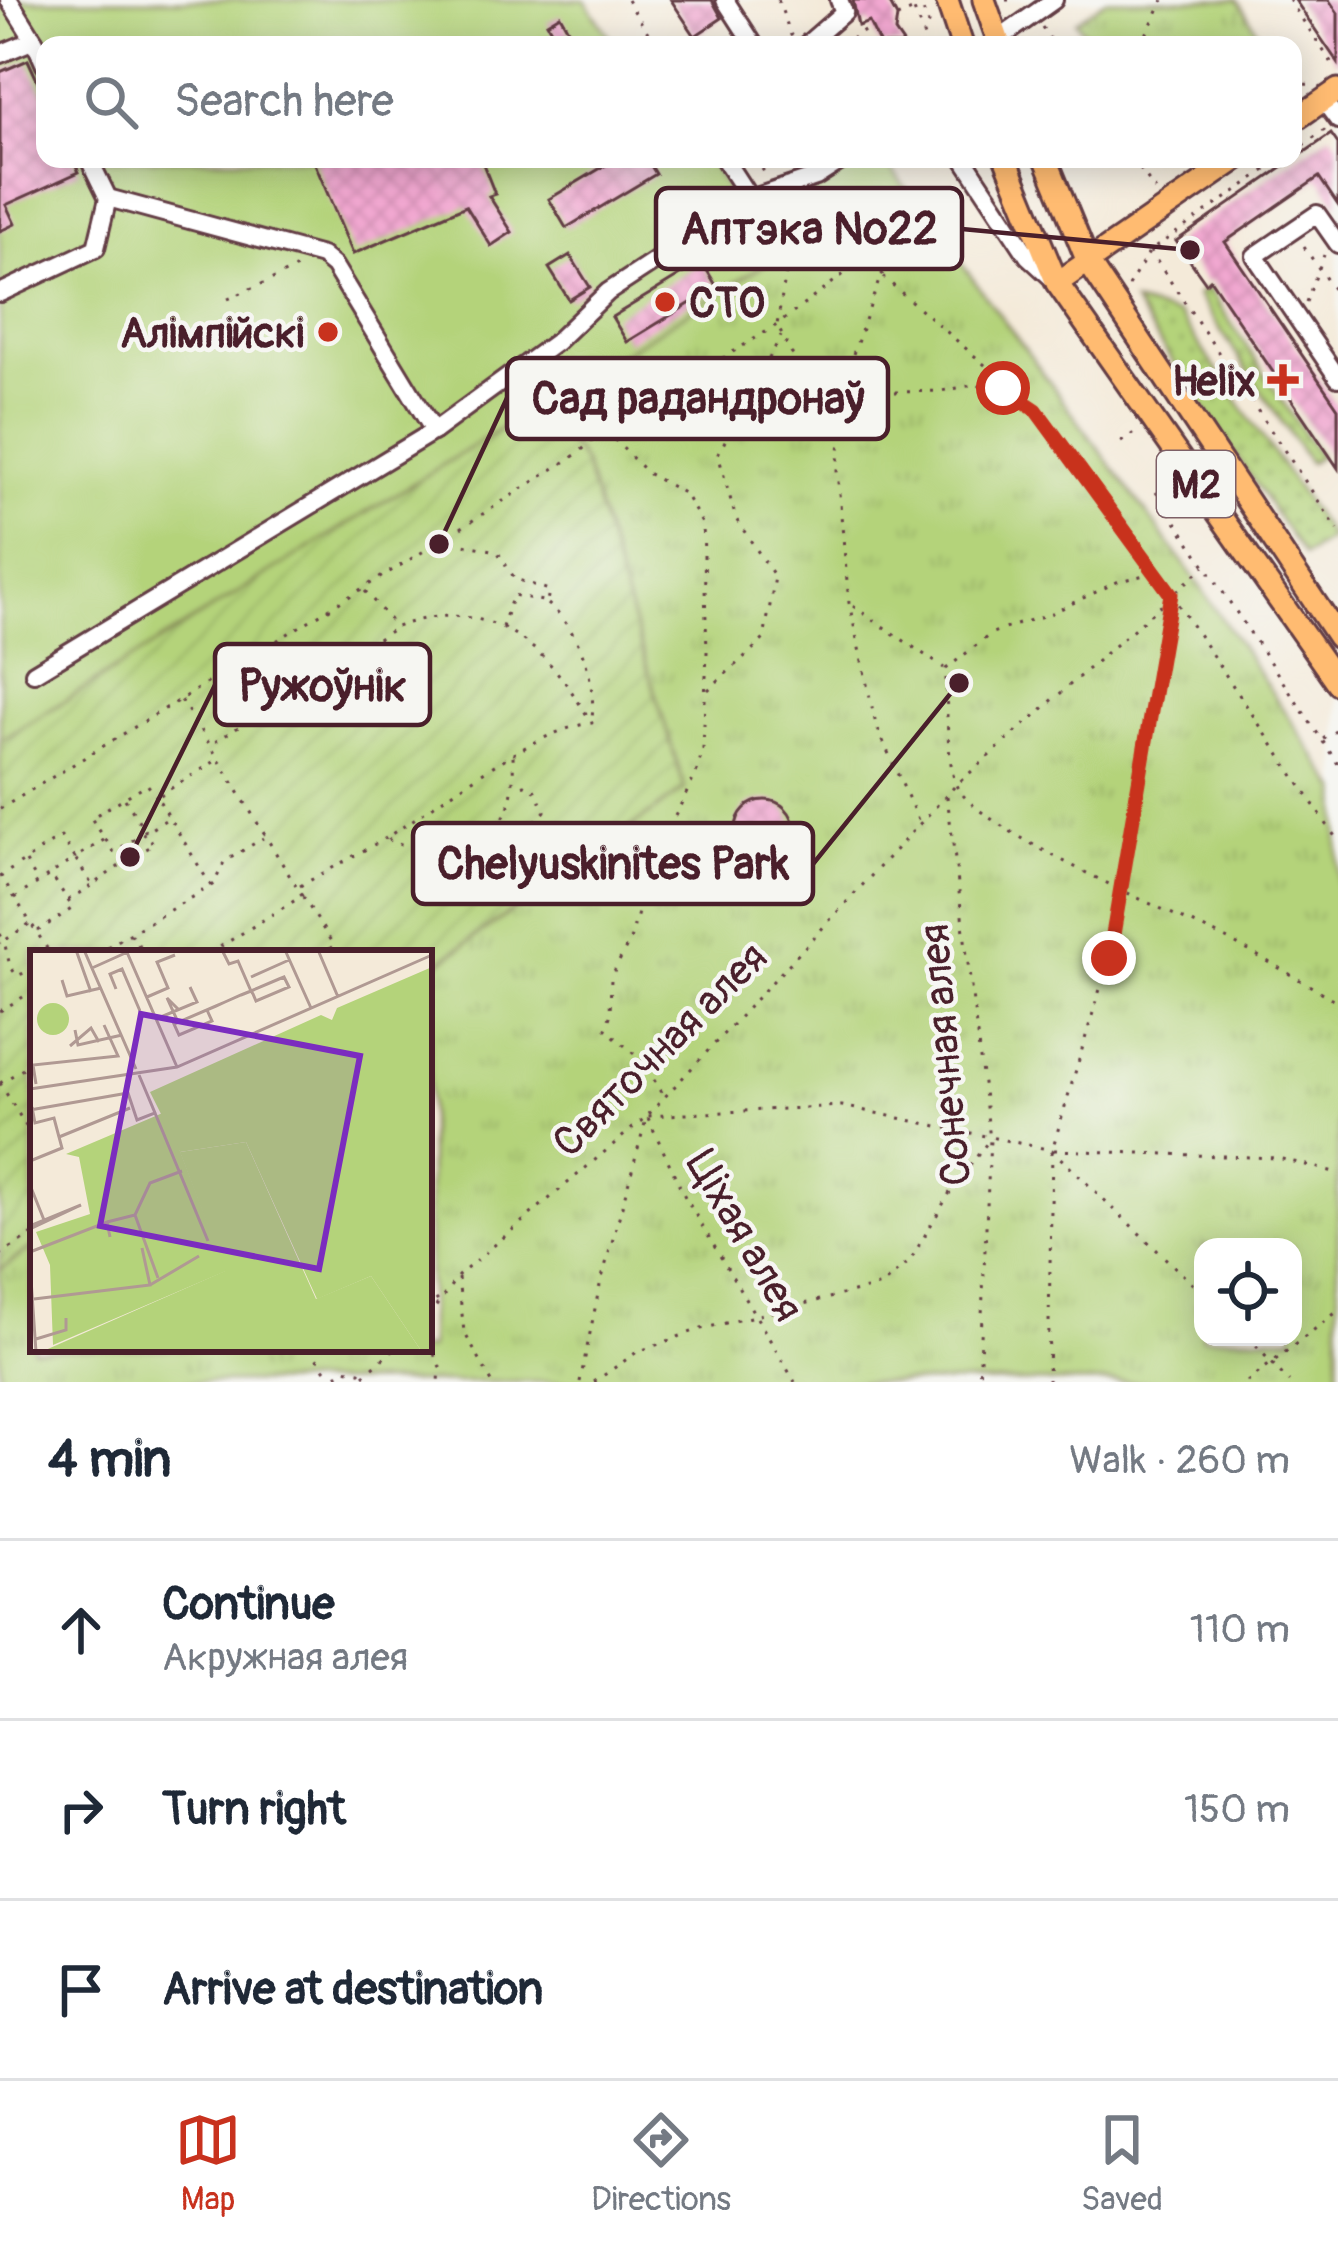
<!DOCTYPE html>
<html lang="en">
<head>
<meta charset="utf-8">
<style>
  :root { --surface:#fff; --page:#f2f2f3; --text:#1f2937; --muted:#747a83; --line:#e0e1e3; --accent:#c8321e }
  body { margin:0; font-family:Pangolin,sans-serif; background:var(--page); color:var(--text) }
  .controls { position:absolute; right:36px; bottom:36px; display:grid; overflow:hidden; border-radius:24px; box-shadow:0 6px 30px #0003 }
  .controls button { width:108px; height:108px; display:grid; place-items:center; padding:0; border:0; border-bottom:3px solid var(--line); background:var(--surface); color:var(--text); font:60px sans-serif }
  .stop { position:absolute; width:36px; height:36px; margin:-27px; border:9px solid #c8321e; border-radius:50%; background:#fff }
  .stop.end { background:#c8321e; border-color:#fff; box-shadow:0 3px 12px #0008 }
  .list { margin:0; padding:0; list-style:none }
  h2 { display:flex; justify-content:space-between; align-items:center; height:156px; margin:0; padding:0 48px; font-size:51px }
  h2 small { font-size:39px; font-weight:400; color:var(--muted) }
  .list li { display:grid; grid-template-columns:78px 1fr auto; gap:36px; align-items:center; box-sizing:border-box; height:180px; padding:0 48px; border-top:3px solid var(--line) }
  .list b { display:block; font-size:45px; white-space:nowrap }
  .list p { margin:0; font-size:39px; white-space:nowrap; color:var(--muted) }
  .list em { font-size:39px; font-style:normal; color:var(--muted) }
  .icon { flex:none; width:66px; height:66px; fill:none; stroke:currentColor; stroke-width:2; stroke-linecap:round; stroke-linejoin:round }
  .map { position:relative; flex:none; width:1338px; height:1382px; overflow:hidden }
  .search { position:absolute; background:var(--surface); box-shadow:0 6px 30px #0003; left:36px; right:36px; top:36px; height:132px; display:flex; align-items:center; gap:30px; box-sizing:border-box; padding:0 42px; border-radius:24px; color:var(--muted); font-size:45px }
  .sheet { height:696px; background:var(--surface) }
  nav { display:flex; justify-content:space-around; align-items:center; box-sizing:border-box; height:168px; border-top:3px solid var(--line); background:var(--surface); font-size:33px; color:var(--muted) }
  nav a { display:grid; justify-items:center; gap:6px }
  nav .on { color:var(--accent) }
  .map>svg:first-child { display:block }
  .grass { fill:url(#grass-dots); stroke:#7f7952; stroke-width:3 }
  .park { fill:url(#park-tufts); stroke:#7f7952; stroke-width:3; fill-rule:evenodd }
  .garden { fill:url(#garden-furrows); stroke:#7f7952; stroke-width:3 }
  .pitch { fill:#b4d37a; stroke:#7f7952; stroke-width:3 }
  .building { fill:url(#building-cross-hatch) }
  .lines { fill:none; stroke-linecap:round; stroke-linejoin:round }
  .minor-casing { stroke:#643d45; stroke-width:22 }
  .major-casing { stroke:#643d45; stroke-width:27 }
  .path { stroke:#643d45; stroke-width:3; stroke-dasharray:3 9; stroke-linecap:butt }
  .minor { stroke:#fff; stroke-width:16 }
  .major { stroke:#ffbb71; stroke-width:21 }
  .route { stroke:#c8321e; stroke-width:15 }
  .poi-dot { fill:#c8321e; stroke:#f6f6f2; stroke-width:4.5 }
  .labels { text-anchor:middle; stroke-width:9; stroke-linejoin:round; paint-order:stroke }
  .shield { fill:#f6f6f2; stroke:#7e6067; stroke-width:3 }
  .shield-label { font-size:39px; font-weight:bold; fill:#4a1f2b }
  .poi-label { font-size:42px; font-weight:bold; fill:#4a1f2b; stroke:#f6f6f2; text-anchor:end }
  .street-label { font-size:42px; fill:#4a1f2b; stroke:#f6f6f2 }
  .inset-road { fill:none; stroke:#b09993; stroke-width:3 }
  .view { fill:#7b2cbf; fill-opacity:0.15; stroke:#7b2cbf; stroke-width:6 }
  .inset-edge { fill:none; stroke:#4a1f2b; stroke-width:6 }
  .leader { fill:none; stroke:#4a1f2b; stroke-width:4.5 }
  .callout-dot { fill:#4a1f2b; stroke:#f6f6f2; stroke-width:4.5 }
  .callout { fill:#f6f6f2; stroke:#4a1f2b; stroke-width:4.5 }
  .callout-label { font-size:45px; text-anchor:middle; font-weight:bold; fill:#4a1f2b }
</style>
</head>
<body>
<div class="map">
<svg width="1338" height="1382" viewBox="0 0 1338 1382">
  <defs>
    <pattern id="grass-dots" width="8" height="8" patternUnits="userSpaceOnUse" patternTransform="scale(3)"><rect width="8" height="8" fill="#b4d37a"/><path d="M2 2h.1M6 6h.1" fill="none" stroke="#9cb56a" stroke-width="1.8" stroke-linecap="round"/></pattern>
    <pattern id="park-tufts" width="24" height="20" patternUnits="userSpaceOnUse" patternTransform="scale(3)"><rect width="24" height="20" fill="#b4d37a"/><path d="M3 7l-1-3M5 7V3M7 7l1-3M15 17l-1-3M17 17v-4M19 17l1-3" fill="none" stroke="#9cb56a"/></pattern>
    <pattern id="garden-furrows" width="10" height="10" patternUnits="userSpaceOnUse" patternTransform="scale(3)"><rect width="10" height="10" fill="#b4d37a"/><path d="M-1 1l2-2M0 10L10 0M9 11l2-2" fill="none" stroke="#9cb56a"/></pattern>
    <pattern id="building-cross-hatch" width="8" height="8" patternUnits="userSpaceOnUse" patternTransform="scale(3)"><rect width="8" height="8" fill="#f1a7d0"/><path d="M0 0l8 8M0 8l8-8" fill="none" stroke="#d08fb3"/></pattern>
  </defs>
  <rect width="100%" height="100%" fill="#f6f6f2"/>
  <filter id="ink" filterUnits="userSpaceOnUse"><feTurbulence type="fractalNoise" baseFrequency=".00833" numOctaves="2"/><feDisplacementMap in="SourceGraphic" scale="24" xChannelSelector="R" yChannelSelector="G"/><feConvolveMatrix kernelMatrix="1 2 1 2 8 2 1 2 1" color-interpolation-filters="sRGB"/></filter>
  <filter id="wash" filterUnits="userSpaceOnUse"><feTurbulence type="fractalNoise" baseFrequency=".004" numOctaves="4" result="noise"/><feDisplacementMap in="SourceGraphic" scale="48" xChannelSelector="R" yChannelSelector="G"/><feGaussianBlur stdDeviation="2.7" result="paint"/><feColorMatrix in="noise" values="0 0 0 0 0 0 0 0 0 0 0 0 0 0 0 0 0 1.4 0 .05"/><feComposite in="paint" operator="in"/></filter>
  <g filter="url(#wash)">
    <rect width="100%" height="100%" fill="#f4ead9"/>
    <g class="grass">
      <polygon points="1208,288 1319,456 1309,463 1197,295"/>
      <polygon points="1133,303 1179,315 1331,538 1304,556"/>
    </g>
    <g class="park">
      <polygon points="1106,0 1237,0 1267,45 1093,45 1076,21"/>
      <path d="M854,159H884L1193,576L1338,790V1382H0V1270L33,1247V1349H429V970L684,789L585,466L543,402L767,263L750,227ZM1203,1247H1293V1337H1203Z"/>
    </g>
    <polygon class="garden" points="543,402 585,466 685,789 429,969 429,953 33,953 33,1246 0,1270 0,741"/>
    <polygon class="pitch" points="0,0 585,0 615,45 45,45 45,159 709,159 768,262 0,741"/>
    <g id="blocks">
      <g class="building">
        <polygon points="671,0 712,0 722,18 695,36"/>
        <polygon points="853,0 888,0 897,17 895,32 904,45 880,45 869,22 858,26"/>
        <polygon points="1295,0 1329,0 1338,13 1338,63"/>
        <polygon points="560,15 577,45 560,45 547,23"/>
        <polygon points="28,60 45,97 45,159 73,159 79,172 6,205 15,224 0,231 0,72"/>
        <polygon points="1331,134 1338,144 1338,205 1319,177 1225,242 1338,408 1338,468 1210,279 1206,283 1176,241"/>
        <polygon points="313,159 481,159 495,194 489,196 512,232 491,246 466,206 353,254"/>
        <polygon points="616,159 647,159 656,174 566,228 549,199"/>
        <polygon points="570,255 590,287 569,300 549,268"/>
        <polygon points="702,262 717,287 627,342 612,317"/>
        <circle cx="765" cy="829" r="29"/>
      </g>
    </g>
  </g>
  <g filter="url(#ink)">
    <use href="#blocks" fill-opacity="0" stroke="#643d45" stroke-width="3"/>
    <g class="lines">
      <defs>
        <g id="minor">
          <polyline points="725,0 754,45"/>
          <polyline points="996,35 1006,34 1054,0"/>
          <polyline points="34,40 45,65"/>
          <polyline points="806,45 844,12 839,0"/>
          <polyline points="0,54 34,40 9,0"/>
          <polyline points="1323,100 1338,120"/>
          <polyline points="724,159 750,199 816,177 844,159"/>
          <polyline points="964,159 1028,256 1052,278"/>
          <polyline points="108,198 322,256 334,266 434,431"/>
          <polyline points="1338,244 1317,214 1255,256 1338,378"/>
          <polyline points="0,293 96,248 108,198 89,159"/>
          <polyline points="34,673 434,431 556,342 608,292 750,199"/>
        </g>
        <g id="major">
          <polyline points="947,0 962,45"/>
          <polyline points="984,0 1000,45"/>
          <polyline points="1293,121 1338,90"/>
          <polyline points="1006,159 1057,283 1338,684"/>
          <polyline points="1046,159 1088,262 1338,637"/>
          <polyline points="1057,283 1237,159"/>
        </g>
      </defs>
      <use href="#minor" class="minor-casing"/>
      <use href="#major" class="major-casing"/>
      <g class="path">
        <polyline points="627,0 656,45"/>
        <polyline points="778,0 792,38"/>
        <polyline points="910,0 927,45"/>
        <polyline points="919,0 928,24 924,32"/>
        <polyline points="1006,0 1012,0"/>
        <polyline points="1289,0 1336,69"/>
        <polyline points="897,17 912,11"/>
        <polyline points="1042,27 1054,45"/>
        <polyline points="841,45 871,27"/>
        <polyline points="1141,45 1163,0"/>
        <polyline points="1293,85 1311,84"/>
        <polyline points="1293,152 1326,129"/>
        <polyline points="755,159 765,173"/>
        <polyline points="1133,159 1155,190"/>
        <polyline points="1179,168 1193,159"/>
        <polyline points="806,201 881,275 1037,410 1171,594 1338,841"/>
        <polyline points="798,202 777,325 791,353 820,386 845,393 941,391 974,385 1003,389 1025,402"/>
        <polyline points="1304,247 1338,296"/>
        <polyline points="1150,251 1338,530"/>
        <polyline points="1128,286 1150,251 1282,159"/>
        <polyline points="228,299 297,268"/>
        <polyline points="1306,302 1324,255"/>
        <polyline points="606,431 647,473 685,494 703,525 707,652 703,749 696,774 654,858 630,940 611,977 610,1016 606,1029 641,1060 665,1097"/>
        <polyline points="1121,442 1140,429"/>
        <polyline points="1156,492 1338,764"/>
        <path d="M1153,573L1119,581L1052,613L992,633L946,669C946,694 947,768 957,787C982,832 1173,913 1226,939C1264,958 1301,981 1338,1002"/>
        <path d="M365,591L396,627C435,613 463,612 502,627L513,595L547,602L549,590L515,579L497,551L444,540"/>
        <path d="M548,604C580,632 596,677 592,719"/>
        <polyline points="853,606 944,668"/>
        <path d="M502,627C548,653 564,679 592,723C531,730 441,803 387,837L391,842L421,851L434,835C447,835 461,837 474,836C514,830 514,787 513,755"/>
        <polyline points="708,690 764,639 775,577 736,519 718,454 781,336"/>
        <polyline points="181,700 210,745 395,628"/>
        <polyline points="1323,739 1337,730"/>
        <polyline points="947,796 990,1139 979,1382"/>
        <polyline points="157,797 147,784 91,818 114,852 170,817"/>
        <polyline points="125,799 154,845 140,852 134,843"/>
        <polyline points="0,809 442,540 577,454 605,430 777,325 865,258 935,230 966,212"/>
        <polyline points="918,820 876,725 849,603 837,471 847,371 881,275 923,237"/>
        <polyline points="104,840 75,858 92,885 140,852"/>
        <path d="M422,851L436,890C479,906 481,879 485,846L497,835L495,827C513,834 534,826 545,811L534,789L525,785L515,787"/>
        <polyline points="26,862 37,880"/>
        <polyline points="211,886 157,797 217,760"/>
        <polyline points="300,886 386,838"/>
        <polyline points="303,897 334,946 323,953"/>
        <polyline points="15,898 75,858 61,837 1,876 48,950 45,953"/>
        <polyline points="68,900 91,886"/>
        <polyline points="29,924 4,941 10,966 17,976 33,969"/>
        <polyline points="38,931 73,908 52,876"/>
        <polyline points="0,934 4,941 0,943"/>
        <polyline points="131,934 144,953"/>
        <polyline points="97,953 214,884 224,862 263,838"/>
        <polyline points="210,953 302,896 210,745"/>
        <polyline points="0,1011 33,991"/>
        <polyline points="0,1083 33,1138"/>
        <polyline points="0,1083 33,1063"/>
        <polyline points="648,1118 685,1197 795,1382"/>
        <polyline points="1054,1150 1278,1158 1338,1173"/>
        <polyline points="0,1255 33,1234"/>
        <polyline points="458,1278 464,1332 492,1382"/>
        <polyline points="429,1289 439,1303"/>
        <polyline points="429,1316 458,1276 647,1116 956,785 1205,566"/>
        <polyline points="1248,1337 1289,1382"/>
        <polyline points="429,1343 440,1367 439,1382"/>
        <polyline points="309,1349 330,1375"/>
        <polyline points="364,1375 394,1349"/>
        <polyline points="327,1382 345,1369 360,1372 369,1382"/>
        <polyline points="580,1382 599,1289 647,1116 842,1106 1052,1150 1203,1294"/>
        <polyline points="594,1382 637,1352 697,1330 882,1285 910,1261 949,1194 989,1140"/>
        <polyline points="1048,1382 1052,1150 1109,959 1171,596"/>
        <polyline points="1247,1382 1338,1311"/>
      </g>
      <use href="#minor" class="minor"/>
      <use href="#major" class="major"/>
    </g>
  </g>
  <g class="lines" filter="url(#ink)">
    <polyline class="route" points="1003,388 1036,410 1171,594 1109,958"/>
  </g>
  <g class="poi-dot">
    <circle cx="665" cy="302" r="12"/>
    <circle cx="328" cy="332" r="12"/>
    <path d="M1277 362h12v12h12v12h-12v12h-12v-12h-12v-12h12z"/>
  </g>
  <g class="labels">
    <rect class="shield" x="1157" y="451" width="78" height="66" rx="9"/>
    <g class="shield-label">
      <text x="1196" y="498">М2</text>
    </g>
    <g class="poi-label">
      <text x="689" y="317" text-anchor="start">СТО</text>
      <text x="304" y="347">Алімпійскі</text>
      <text x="1256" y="395">Helix</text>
    </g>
    <g class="street-label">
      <text transform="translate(659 1049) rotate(-45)" y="15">Святочная алея</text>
      <text transform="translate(944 1055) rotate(-95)" y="15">Сонечная алея</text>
      <text transform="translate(746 1235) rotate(60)" y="15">Ціхая алея</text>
    </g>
  </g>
  <g transform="translate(30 950)">
    <rect width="402" height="402" fill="#f4ead9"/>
    <path d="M402,17V402H392L341,326L287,349L216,192L150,202L120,142L291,65L302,70L307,58Z" fill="#b4d37a"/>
    <path d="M216,192L286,349L341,326L392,402H11L195,321L150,202Z" fill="#b4d37a"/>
    <path d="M7 69a16 16 0 1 1 32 0a16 16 0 1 1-32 0ZM135,162L196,321L23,395L20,315L6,282L60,264L49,207L36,204Z" fill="#b4d37a"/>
    <path class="inset-road" d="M46,0L61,42M54,0L106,119M96,0L147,117M255,0L281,58M288,0L308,47M62,18L102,0M221,27L259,10M32,30L37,46L71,38M86,39L80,24L92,19L110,61M117,47L138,38L127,12L145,5M177,60L182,71L149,85L144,74L186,56L195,52L211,45L221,41L249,29L254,27L259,37L226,51L223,44L221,41L208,11L199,14L192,0M126,69L167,52L160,37M148,72L137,48L148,59M45,80L48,95L92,85M40,96L61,78L69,92M6,134L3,115L88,106L74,75M0,139L147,117L402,5M2,157L5,173L24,168L29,187M0,160L98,143L107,170L125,163L109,125M125,163L178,291M0,211L32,198L29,187L100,158M0,235L14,270M105,265L128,328M77,272L105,265L120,233L152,221M0,276L51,255L0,279M0,302L77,272L80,287M0,315L6,402M120,335L169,306M4,349L120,335L112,298M6,389L36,380V368"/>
    <path class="view" d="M111,64L330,106L289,319L70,276Z"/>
    <rect width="402" height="402" class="inset-edge"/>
  </g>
  <path class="leader" d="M1190 250L962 229M439 544L507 398M130 857L215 685M959 683L813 864"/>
  <g class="callout-dot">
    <circle cx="1190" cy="250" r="12"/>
    <circle cx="439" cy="544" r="12"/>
    <circle cx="130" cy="857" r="12"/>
    <circle cx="959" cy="683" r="12"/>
  </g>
  <g class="callout">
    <rect x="656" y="188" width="306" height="81" rx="12"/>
    <rect x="507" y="358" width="381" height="81" rx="12"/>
    <rect x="215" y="644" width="215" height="81" rx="12"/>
    <rect x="413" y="823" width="400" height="81" rx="12"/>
  </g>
  <g class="callout-label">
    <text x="809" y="244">Аптэка №22</text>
    <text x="698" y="414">Сад радандронаў</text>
    <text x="323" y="701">Ружоўнік</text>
    <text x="613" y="879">Chelyuskinites Park</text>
  </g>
</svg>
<div class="controls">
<button><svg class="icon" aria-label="locate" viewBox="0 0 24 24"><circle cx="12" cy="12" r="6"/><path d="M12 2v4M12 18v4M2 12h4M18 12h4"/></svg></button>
</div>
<div class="stop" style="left:1003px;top:388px"></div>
<div class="stop end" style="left:1109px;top:958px"></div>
<div class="search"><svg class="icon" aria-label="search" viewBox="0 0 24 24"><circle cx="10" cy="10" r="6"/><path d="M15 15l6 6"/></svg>Search here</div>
</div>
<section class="sheet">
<h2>4 min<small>Walk · 260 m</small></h2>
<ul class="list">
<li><svg class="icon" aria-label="ahead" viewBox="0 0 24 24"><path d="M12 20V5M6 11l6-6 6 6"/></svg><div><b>Continue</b><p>Акружная алея</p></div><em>110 m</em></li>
<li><svg class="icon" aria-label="right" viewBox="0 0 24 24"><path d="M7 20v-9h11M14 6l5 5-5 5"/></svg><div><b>Turn right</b></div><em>150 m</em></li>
<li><svg class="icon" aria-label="arrive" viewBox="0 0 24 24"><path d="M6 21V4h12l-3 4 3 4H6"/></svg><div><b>Arrive at destination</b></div></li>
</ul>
</section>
<nav>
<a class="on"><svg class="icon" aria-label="map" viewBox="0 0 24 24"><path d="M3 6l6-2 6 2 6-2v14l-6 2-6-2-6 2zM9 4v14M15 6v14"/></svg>Map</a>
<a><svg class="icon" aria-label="directions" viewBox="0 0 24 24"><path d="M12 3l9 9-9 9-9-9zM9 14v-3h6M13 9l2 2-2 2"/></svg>Directions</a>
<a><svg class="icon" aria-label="saved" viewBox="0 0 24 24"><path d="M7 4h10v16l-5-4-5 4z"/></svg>Saved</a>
</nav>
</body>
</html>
